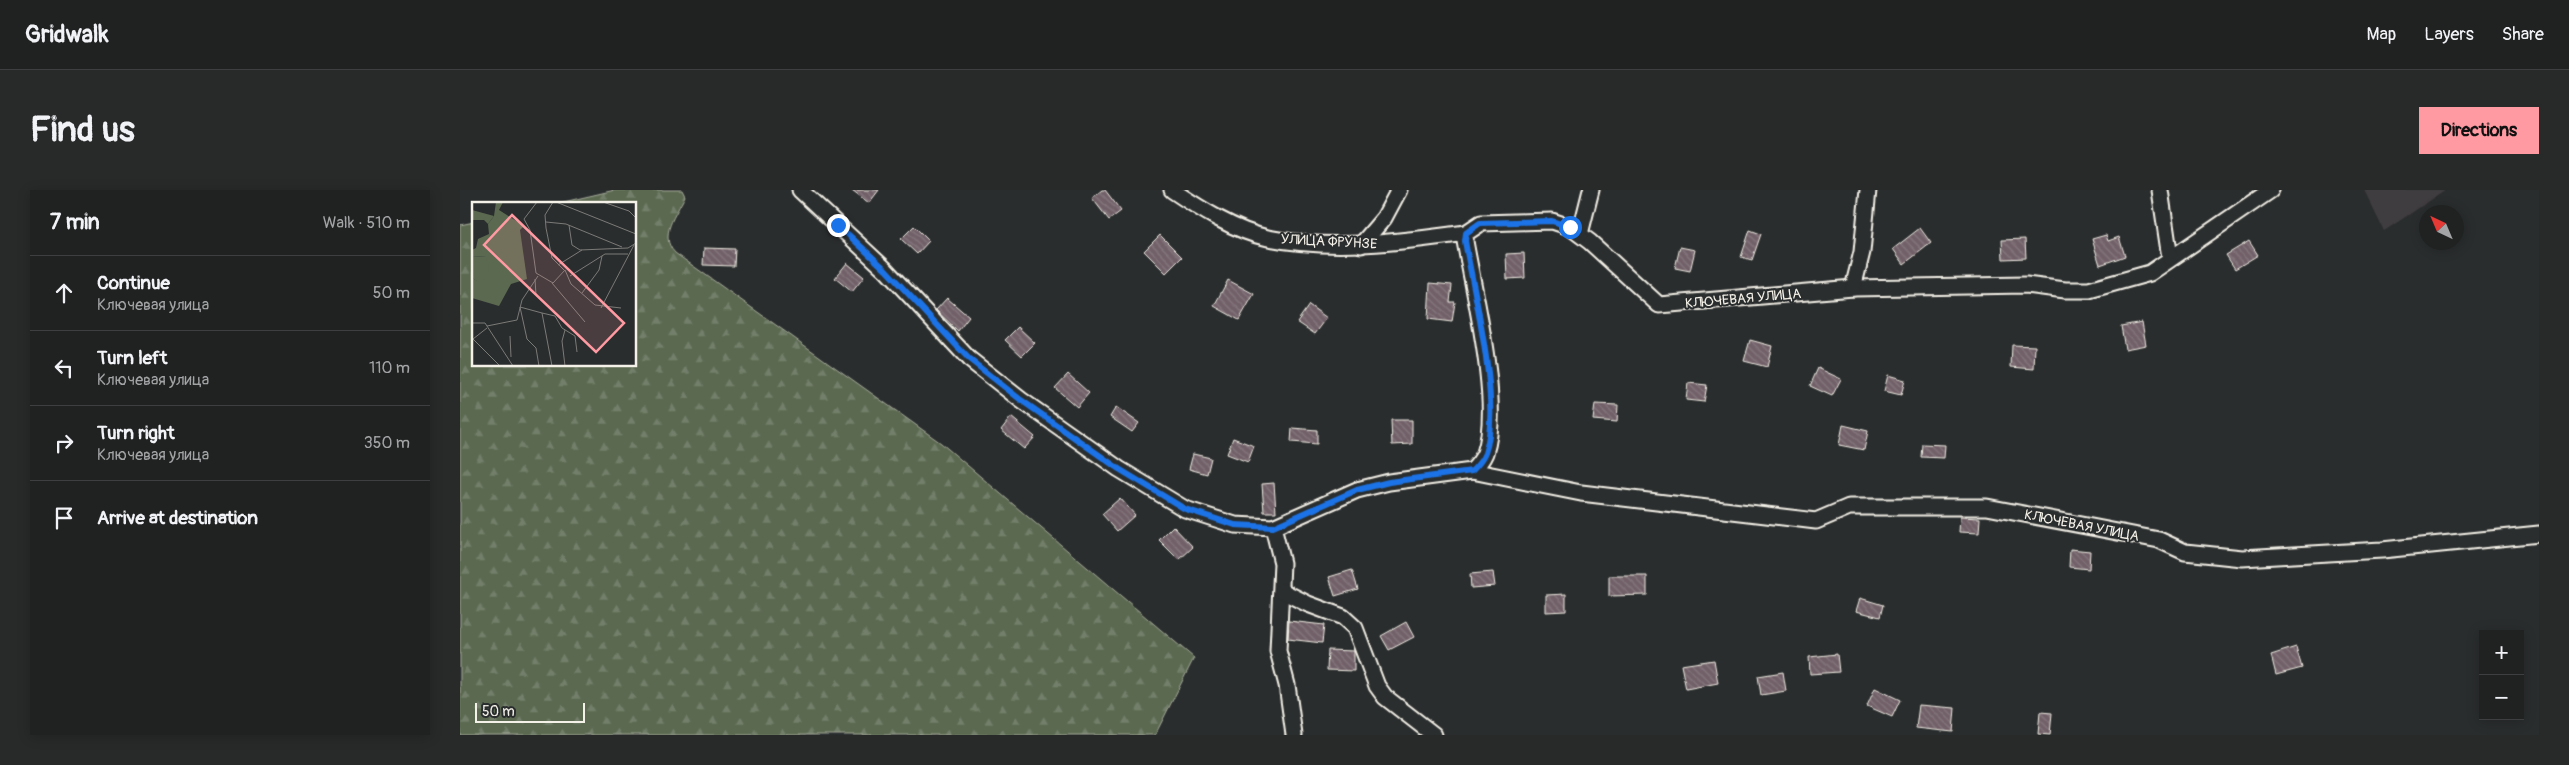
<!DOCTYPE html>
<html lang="en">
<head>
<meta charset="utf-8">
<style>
  :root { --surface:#202222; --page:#282a2a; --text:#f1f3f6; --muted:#a2a4a5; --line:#3d3f40; --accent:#ff9aa2 }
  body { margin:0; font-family:Pangolin,sans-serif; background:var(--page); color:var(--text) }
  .controls { position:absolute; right:15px; bottom:15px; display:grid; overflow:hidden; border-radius:0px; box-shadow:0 2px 12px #0003 }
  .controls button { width:45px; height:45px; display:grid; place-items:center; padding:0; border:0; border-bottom:1px solid var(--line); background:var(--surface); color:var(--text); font:25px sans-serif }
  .compass { position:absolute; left:1959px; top:15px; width:45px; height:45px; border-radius:50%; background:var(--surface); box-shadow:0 2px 12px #0003; rotate:316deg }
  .scale { position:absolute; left:15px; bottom:12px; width:110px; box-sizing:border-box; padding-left:5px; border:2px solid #f4f1e8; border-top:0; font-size:14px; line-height:18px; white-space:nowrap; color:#f4f1e8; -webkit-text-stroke:4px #2a2d2e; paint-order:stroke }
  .stop { position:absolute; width:15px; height:15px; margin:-11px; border:4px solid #1a73e8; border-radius:50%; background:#fff }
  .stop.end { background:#1a73e8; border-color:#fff; box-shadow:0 1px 5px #0008 }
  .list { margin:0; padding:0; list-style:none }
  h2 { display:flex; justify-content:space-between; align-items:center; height:65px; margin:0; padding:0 20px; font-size:21px }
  h2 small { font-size:16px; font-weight:400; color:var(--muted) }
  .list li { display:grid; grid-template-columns:32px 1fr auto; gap:15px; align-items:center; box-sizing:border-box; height:75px; padding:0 20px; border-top:1px solid var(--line) }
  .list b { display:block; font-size:19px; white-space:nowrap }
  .list p { margin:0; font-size:16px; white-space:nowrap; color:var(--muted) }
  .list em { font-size:16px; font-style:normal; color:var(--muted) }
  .icon { flex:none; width:28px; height:28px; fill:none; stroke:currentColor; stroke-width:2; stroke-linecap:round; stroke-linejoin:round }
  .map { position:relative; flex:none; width:2079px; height:545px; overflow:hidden; border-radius:0px }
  header { display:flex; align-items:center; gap:30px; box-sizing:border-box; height:70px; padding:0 25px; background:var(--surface); border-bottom:1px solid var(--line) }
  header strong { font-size:24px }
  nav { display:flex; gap:28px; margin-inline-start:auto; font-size:18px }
  .intro { display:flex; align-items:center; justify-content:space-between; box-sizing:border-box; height:120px; padding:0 30px }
  h1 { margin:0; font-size:35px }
  .button { padding:12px 22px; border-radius:0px; background:var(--accent); color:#111; font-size:18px; font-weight:700 }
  main { display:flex; gap:30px; padding:0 30px }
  aside { flex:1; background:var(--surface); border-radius:0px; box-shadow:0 2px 12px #0003 }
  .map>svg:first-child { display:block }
  .built { fill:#3f3c3f }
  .forest { fill:url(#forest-firs); stroke:#a8ad9c }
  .building { fill:url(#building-back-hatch); stroke:#f4f1e8 }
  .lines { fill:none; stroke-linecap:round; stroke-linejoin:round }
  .minor-casing { stroke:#f4f1e8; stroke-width:19 }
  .minor { stroke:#2a2d2e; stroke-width:15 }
  .route { stroke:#1a73e8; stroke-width:6 }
  .labels { text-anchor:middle; stroke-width:4; stroke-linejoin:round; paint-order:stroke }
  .street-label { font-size:14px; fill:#f4f1e8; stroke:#2a2d2e }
  .inset-road { fill:none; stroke:#7b7b78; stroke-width:1 }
  .view { fill:#ff9aa2; fill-opacity:0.15; stroke:#ff9aa2; stroke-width:2.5 }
  .inset-edge { fill:none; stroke:#f4f1e8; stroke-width:2.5 }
</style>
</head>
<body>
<header>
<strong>Gridwalk</strong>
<nav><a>Map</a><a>Layers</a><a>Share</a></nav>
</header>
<div class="intro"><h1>Find us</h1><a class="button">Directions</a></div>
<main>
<aside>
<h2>7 min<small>Walk · 510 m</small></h2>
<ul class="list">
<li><svg class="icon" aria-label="ahead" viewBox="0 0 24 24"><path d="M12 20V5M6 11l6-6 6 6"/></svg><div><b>Continue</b><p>Ключевая улица</p></div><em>50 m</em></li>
<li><svg class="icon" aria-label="left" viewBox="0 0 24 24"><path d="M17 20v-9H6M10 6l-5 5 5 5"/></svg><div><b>Turn left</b><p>Ключевая улица</p></div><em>110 m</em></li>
<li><svg class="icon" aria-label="right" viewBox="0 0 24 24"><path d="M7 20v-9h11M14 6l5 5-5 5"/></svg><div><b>Turn right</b><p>Ключевая улица</p></div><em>350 m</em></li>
<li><svg class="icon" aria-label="arrive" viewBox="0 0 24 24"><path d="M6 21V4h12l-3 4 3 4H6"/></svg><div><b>Arrive at destination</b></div></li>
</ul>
</aside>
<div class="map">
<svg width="2079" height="545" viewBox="0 0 2079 545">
  <defs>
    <pattern id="forest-firs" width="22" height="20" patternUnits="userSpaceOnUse" patternTransform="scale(1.25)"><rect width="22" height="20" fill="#5b6951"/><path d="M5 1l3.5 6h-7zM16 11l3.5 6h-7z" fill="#737f6a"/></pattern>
    <pattern id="building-back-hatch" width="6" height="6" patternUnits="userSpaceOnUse" patternTransform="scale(1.25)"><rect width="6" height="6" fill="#716068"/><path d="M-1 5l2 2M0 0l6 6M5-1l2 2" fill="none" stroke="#86777e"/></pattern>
  </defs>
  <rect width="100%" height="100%" fill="#2a2d2e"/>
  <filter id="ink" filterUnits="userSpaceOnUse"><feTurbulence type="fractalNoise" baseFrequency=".02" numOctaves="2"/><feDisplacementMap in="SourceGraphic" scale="10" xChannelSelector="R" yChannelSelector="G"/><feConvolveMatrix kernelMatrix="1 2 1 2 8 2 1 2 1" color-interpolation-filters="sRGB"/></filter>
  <g filter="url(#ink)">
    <polygon class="built" points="1904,0 1986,0 1924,41"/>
    <path class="forest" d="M155,0H222L225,6C216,25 198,45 215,63L481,253L734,468L695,545H0V35L14,32V175H175V14H95Z"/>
    <g class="building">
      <polygon points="392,0 419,0 409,13"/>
      <polygon points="642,0 645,0 661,21 649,30 632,8"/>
      <polygon points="454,36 469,51 457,64 441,49"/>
      <polygon points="1460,38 1471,53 1444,74 1433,59"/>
      <polygon points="1290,40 1301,44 1292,70 1281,67"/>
      <polygon points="700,45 722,67 706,83 684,61"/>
      <polygon points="1646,45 1648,51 1659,47 1665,66 1640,75 1632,49"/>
      <polygon points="1565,49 1566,68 1543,69 1542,50"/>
      <polygon points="1789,51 1798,65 1775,79 1766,65"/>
      <polygon points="1220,57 1235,60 1230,81 1215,78"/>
      <polygon points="244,58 275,59 274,76 243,75"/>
      <polygon points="1064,63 1065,88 1047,89 1046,64"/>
      <polygon points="387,73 404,87 392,102 375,88"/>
      <polygon points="768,90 794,104 779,130 754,116"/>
      <polygon points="970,93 992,95 990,112 995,112 992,132 968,129"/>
      <polygon points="487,108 509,127 498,141 476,120"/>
      <polygon points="849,115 867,128 855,144 837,132"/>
      <polygon points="1682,132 1686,155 1665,159 1661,136"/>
      <polygon points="558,137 575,153 562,166 545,150"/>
      <polygon points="1290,150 1312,156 1307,177 1284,171"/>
      <polygon points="1552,155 1575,156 1574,179 1551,177"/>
      <polygon points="1358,178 1381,189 1372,206 1350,196"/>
      <polygon points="608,184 629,203 617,217 595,198"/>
      <polygon points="1428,185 1445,190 1441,205 1424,201"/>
      <polygon points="1228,193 1247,195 1244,212 1226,210"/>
      <polygon points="1135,214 1158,215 1157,232 1133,230"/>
      <polygon points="656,217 679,233 672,242 650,227"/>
      <polygon points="551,227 575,247 564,259 541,240"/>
      <polygon points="931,230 952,230 952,254 932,255"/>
      <polygon points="1383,235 1408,241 1404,260 1379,255"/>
      <polygon points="832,238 857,240 857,254 831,252"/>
      <polygon points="773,248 794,256 788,272 767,264"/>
      <polygon points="1462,254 1485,255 1484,268 1461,267"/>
      <polygon points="733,264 751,268 747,284 729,279"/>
      <polygon points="814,293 816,322 804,322 802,294"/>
      <polygon points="660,308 675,325 657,341 642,324"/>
      <polygon points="1500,327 1520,328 1519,343 1499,342"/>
      <polygon points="713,336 733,357 719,370 699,350"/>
      <polygon points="1610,359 1630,361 1629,379 1609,377"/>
      <polygon points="892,380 898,399 875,406 869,387"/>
      <polygon points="1033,382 1035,396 1011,398 1010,384"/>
      <polygon points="1149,386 1187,386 1187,405 1149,406"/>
      <polygon points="1106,404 1106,421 1086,422 1086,405"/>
      <polygon points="1400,408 1423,415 1420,427 1396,421"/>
      <polygon points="829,431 864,435 862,453 828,449"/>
      <polygon points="946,432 954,447 929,460 921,446"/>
      <polygon points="1836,457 1842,478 1816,485 1811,465"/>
      <polygon points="868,460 894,461 894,481 867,480"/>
      <polygon points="1377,464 1379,482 1350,484 1349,467"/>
      <polygon points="1254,470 1258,493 1226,499 1221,475"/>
      <polygon points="1323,482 1326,501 1301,505 1298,486"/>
      <polygon points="1415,498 1440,510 1432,527 1407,516"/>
      <polygon points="1459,515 1495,518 1493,542 1456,538"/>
      <polygon points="1580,522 1592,523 1590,545 1578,544"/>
    </g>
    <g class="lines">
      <defs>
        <g id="minor">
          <path d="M340,0L426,80L509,169L561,210L659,279L725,319L775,335L813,337L897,300L929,292L1012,281C1017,276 1022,270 1025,263C1042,214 1014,104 1005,51L1006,43L1021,33L1092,31L1110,37L1130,52L1199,115L1393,98L1566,95L1605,100H1629L1690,83L1811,0"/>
          <path d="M712,0C740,19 775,41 808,48C873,61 941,52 1006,43"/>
          <polyline points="1700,0 1710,68"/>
          <polyline points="1120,44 1131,0"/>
          <polyline points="901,55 924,28 939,0"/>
          <polyline points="1393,98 1402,62 1408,0"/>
          <polyline points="1012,281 1121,303 1356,331 1389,317 1527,317 1699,350 1725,362 1782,368 1922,360 2079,344"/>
          <polyline points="813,337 822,373 818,461 827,495 834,545"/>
          <polyline points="822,401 848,414 883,427 895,438 917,496 925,507 974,545"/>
        </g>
      </defs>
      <use href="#minor" class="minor-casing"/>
      <use href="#minor" class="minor"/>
    </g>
  </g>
  <g class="lines" filter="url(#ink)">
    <path class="route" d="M378,35L426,80L509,169L561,210L659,279L725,319L775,335L813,337L897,300L929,292L1012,281C1017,276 1022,271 1025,263C1042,214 1014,104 1005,51L1006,43L1020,33L1092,31L1110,37"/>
  </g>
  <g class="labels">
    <g class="street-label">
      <text transform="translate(869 51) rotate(3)" y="5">УЛИЦА ФРУНЗЕ</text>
      <text transform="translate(1283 108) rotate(-5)" y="5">КЛЮЧЕВАЯ УЛИЦА</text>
      <text transform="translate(1622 335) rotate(11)" y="5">КЛЮЧЕВАЯ УЛИЦА</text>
    </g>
  </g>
  <g transform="translate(12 12)">
    <rect width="164" height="164" fill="#2a2d2e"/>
    <path d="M0,8L22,14L16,22L12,18H0Z" fill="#5b6951"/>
    <path d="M24,0H31L27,8L52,24L48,28L55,77L39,82L27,104L0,96V76L8,80L14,55L0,54V48L4,46L6,37L17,32L16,22L22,14Z" fill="#5b6951"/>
    <path d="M0,54L14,55L18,72L8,81L0,76Z" fill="#5b6951"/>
    <path class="inset-road" d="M65,0L52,17L58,28L64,71L81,81L93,68L99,82L123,103L149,106M81,0L73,13L74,26L80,56L92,68M84,0L164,32M131,0L157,9L164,16M74,20L94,22L150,45M97,23L100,43L108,48L156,46L164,41M86,63L110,48M98,74L133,52H156M63,77L64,93M80,81L113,120M110,91L127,68L130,54M48,105L70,111L80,164M48,105L55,137L64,146L67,164M129,106L162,43M70,111L83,114L90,126L103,134L105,150M0,121H13L41,164M15,124L45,118L50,98L66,74M93,128L90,139L93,164M38,134L39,155M0,136L28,164M1,137L15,126"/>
    <path class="view" d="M40,13L152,121L124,150L12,43Z"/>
    <rect width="164" height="164" class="inset-edge"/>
  </g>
</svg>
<div class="controls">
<button>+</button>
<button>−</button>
</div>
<svg class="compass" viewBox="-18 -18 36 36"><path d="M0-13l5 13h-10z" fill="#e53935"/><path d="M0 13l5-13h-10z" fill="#a2a4a5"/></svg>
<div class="scale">50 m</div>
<div class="stop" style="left:1110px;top:37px"></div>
<div class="stop end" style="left:378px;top:35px"></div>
</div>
</main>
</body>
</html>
